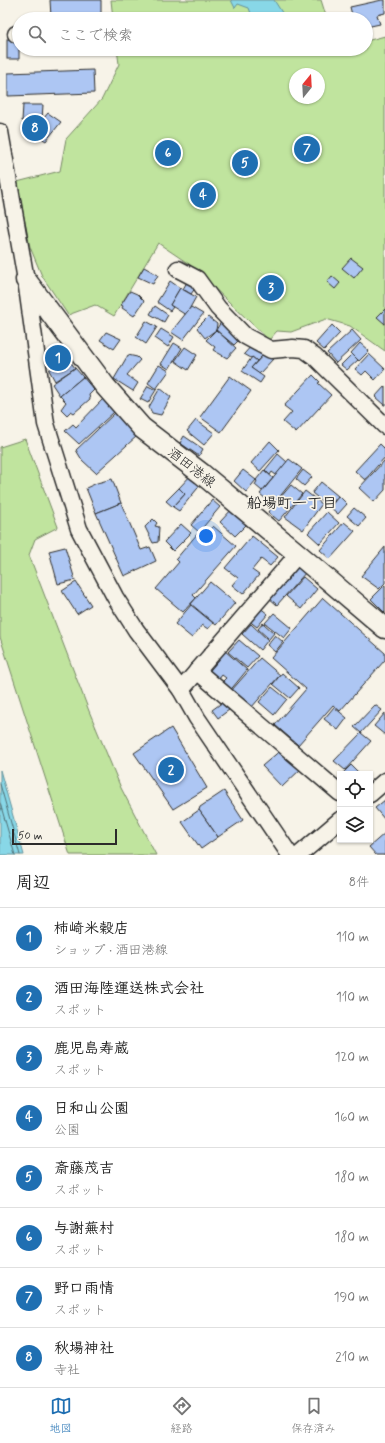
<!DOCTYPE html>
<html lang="ja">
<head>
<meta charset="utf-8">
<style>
  :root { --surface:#fff; --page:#f2f2f2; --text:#222; --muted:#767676; --line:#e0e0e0; --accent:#1f6fb2 }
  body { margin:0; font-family:Mynerve,"Klee One",sans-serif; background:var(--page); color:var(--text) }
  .controls { position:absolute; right:12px; bottom:12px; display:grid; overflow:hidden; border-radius:0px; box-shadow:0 1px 3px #0004 }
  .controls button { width:36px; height:36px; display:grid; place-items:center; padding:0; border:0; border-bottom:1px solid var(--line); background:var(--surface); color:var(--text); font:20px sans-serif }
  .compass { position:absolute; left:289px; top:68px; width:36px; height:36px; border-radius:50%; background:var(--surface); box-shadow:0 1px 3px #0004; rotate:18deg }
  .scale { position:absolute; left:12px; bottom:10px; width:105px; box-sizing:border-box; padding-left:4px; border:2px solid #2b2b2b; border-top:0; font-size:11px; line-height:14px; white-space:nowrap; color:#2b2b2b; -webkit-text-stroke:3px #f7f3e8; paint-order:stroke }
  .you { position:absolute; left:206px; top:536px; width:14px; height:14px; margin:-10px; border:3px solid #fff; border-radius:50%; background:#1a73e8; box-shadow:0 0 0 6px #1a73e833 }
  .badge { display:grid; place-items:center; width:26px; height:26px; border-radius:50%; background:var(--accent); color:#fff; font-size:13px; font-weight:700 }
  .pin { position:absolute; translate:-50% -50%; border:2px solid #fff; box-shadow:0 1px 4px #0006 }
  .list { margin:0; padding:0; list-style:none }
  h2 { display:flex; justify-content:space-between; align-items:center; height:52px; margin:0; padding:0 16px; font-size:17px }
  h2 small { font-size:13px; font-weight:400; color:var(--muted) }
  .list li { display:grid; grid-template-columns:26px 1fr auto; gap:12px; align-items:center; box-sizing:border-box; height:60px; padding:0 16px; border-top:1px solid var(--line) }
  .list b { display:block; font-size:15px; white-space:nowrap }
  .list p { margin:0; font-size:13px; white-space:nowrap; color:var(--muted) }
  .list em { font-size:13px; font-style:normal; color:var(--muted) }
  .icon { flex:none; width:22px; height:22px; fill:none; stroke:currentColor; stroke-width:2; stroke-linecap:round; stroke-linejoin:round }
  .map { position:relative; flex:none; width:385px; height:855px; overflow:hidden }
  .search { position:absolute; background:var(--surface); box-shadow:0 1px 3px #0004; left:12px; right:12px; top:12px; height:44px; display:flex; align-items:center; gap:10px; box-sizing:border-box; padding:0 14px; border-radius:22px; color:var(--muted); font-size:15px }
  .sheet { height:532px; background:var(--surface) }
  nav { display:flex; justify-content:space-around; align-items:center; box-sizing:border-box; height:56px; border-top:1px solid var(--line); background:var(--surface); font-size:11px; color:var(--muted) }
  nav a { display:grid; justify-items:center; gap:2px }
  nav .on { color:var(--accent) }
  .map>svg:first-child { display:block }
  .green { fill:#c0e49e; stroke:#768864; fill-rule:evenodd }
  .water { fill:#88d7e7; stroke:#63929c }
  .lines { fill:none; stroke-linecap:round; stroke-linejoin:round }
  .shore { stroke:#507076; stroke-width:1 }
  .building { fill:#adc6f3; stroke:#2b2b2b }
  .minor-casing { stroke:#2b2b2b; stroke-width:19 }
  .major-casing { stroke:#2b2b2b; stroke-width:23 }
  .minor { stroke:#f7f3e8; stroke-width:16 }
  .major { stroke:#f7f3e8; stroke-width:20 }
  .labels { text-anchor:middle; stroke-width:3.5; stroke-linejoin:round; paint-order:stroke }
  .street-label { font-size:14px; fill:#2b2b2b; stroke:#f7f3e8 }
  .neighbourhood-label { font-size:15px; font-weight:bold; fill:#2b2b2b; stroke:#f7f3e8 }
</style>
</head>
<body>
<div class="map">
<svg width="385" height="855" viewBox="0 0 385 855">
  <rect width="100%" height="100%" fill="#f7f3e8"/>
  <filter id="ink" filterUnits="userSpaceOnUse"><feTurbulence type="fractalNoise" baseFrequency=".025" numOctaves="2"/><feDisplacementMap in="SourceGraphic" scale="8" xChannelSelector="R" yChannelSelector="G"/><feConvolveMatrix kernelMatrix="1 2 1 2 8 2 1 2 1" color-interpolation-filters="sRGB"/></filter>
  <g filter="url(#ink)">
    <g class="green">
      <polygon points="111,0 321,0 327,19 113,19"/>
      <path d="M385,36V351L350,326L326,319L291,332L277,331L269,340L189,264L158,243L114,316L95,305L68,315L42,276L30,247L17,182L60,171L66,139L102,99L119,64L117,49H366V41ZM295,74H319V98H295Z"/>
      <polygon points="25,439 58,527 35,539 29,555 89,711 121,788 156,855 70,855 0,637 0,447"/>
    </g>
    <g class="water">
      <polygon points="231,0 274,0 286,19 253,19 249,8 238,4 235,8"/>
      <polygon points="0,770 24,855 0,855"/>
    </g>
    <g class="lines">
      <g class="shore">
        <polyline points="0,784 20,855"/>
        <polyline points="0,803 15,855"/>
      </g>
    </g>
    <g class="building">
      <polygon points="50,0 101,0 101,15 51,17"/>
      <polygon points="382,0 385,0 385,13 377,15 380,24 366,27 366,19 353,19 350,7"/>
      <rect x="7" y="39" width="12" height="20"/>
      <polygon points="93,70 94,93 8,96 8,73"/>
      <polygon points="23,105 43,105 42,119 34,122 22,121"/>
      <polygon points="48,113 61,122 46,141 32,132"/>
      <polygon points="351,258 363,267 354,278 342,268"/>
      <polygon points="144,267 158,275 153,284 138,277"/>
      <polygon points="332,276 340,283 335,289 327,282"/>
      <polygon points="170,281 180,288 170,305 173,307 170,311 157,302"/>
      <polygon points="187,282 196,287 191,294 183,289"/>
      <polygon points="180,288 196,297 186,315 170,305"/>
      <polygon points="130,291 137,294 144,301 134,316 122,308 123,306 121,305"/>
      <polygon points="155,306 168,315 164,322 150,314"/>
      <polygon points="191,307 203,314 183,340 171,332"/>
      <polygon points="385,309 385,324 377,317"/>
      <polygon points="208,317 217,324 216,330 205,338 197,328"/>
      <polygon points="146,321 157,327 146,344 136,337"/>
      <polygon points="221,322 240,339 234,345 216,330"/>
      <polygon points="332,325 340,333 324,350 316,343"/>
      <polygon points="161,329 174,337 168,347 155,338"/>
      <polygon points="216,330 236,348 227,358 213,350 215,347 206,340"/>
      <polygon points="352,330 361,340 336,363 327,353"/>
      <polygon points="106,332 121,339 114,349 100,340"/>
      <polygon points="174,343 182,348 169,369 161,364"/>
      <polygon points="360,343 369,351 359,361 351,353"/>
      <polygon points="253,344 266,352 257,361 252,357 251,358 244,354"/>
      <polygon points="185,347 197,355 188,370 175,361"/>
      <polygon points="266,352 274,358 259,374 251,368"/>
      <polygon points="352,354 358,360 347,370 341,365"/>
      <polygon points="369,354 385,369 375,380 366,371 362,375 355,369"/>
      <polygon points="128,355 137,357 140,360 127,375 138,383 133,391 114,379"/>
      <polygon points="67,357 75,368 55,381 49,370"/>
      <polygon points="252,357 257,361 251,368 264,377 260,383 242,371"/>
      <polygon points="159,365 169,371 156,389 148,383"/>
      <polygon points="75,368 83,377 60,396 52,384"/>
      <polygon points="313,375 320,382 318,383 331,395 296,433 283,422 292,412 284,406"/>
      <polygon points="230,376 251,391 221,432 200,417"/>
      <polygon points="83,377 94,390 89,395 90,399 74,413 71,411 67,415 61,409 66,402 60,396"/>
      <polygon points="148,386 156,390 148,403 140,399"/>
      <polygon points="385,386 385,405 384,405 375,397"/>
      <polygon points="160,388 171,397 161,415 152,413 149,407"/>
      <polygon points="103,399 114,412 79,444 65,431 73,424 76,427"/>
      <polygon points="116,412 137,436 96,473 82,460 76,450"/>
      <polygon points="196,420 214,433 204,445 187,431"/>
      <polygon points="184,436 203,449 199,456 180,443"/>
      <polygon points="270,441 279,450 260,471 251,463"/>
      <polygon points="380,444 385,449 385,457 365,480 355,471"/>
      <polygon points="278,454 287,462 276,475 272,472 270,475 265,470"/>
      <polygon points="289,459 302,469 273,505 260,494"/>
      <polygon points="385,460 385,490 374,502 359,488"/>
      <polygon points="243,470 256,480 246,492 234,481"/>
      <polygon points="264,470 273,478 262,491 255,485 257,481 256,480"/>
      <polygon points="303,470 312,477 304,486 296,479"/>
      <polygon points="192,474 202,483 179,511 173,507 185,494 179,488"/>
      <polygon points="112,479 121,503 96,513 86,488 97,483"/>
      <polygon points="321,482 338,496 329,507 312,493"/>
      <polygon points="291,485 302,494 279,521 268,512"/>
      <polygon points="179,488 185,494 173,507 166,501"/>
      <polygon points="305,491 322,504 303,530 285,517"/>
      <polygon points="339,496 347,504 338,514 330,507"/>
      <polygon points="212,500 220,507 199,532 191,525"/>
      <polygon points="121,503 141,550 150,547 156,561 124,576 96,513"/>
      <polygon points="233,508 249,522 235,536 220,522"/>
      <polygon points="354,508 366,518 359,526 347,516"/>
      <polygon points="327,512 339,523 320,544 308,533"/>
      <polygon points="153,519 157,523 155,526 159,527 158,542 153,543 145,527"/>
      <polygon points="344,522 355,531 330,559 320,550"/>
      <polygon points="181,524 191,533 173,551 164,542"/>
      <polygon points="213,526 236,546 193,595 196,598 183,612 156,589 179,562 176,559 198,533 203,537"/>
      <polygon points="252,536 278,557 270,566 261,559 252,570 259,575 243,594 232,585 238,578 225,568"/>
      <polygon points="65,547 75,580 58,584 49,551"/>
      <polygon points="385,547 385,583 379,589 361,576"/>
      <polygon points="298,563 307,571 277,605 268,597"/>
      <polygon points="303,577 317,589 301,609 286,596"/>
      <polygon points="76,582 91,605 77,614 62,591"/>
      <polygon points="210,582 235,603 216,625 191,604"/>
      <polygon points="385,585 385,613 371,599"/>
      <polygon points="323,598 385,653 385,660 340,711 333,705 298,745 275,725 306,689 271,658"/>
      <polygon points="191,605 213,623 208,629 202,625 192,638 175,624"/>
      <polygon points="259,607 268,614 257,627 248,620"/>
      <polygon points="274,613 292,628 284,638 265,623"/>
      <polygon points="263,623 274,633 269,639 258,629"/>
      <polygon points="251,624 268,640 260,650 242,634"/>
      <polygon points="275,635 283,642 275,652 267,645"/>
      <polygon points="239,640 258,656 247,668 228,652"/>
      <polygon points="224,650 247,670 228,693 219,685 226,678 222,675 216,683 204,673"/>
      <polygon points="260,658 280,675 251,708 231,691"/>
      <polygon points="282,673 299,688 290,698 273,684"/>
      <polygon points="272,687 287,699 274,715 259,702"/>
      <polygon points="223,702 229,710 218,718 212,710"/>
      <polygon points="375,705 382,710 361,733 354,727"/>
      <polygon points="334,707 347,718 338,730 324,719"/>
      <polygon points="385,713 385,735 374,726"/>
      <polygon points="171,728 207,788 173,809 134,753"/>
      <polygon points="361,733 371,741 345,770 334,761"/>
      <polygon points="282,749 302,768 282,787 262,766"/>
      <polygon points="351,765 360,774 342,774"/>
      <polygon points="224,791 243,820 218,837 199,810 200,807"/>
      <polygon points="385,800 385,820 375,808"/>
      <polygon points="199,810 218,837 201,849 182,822"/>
      <polygon points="385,833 385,855 376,855 369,847"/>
    </g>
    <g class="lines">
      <defs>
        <g id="minor">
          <polyline points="16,34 19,33"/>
          <polyline points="0,132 26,280 46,424 79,529 115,597 136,630 181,690 197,718 290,855"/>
          <polyline points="178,269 197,279 218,308 245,336 271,350 293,348 304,349 315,357 385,426"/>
          <polyline points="197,671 340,793"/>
          <polyline points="181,690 298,554"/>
          <polyline points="370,794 385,781"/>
          <polyline points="299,855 340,820"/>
        </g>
        <polyline id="major" points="26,280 105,386 142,428 202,474 298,554 385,628"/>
      </defs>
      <use href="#minor" class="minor-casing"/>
      <use href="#major" class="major-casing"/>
      <use href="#minor" class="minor"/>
      <use href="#major" class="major"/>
    </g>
  </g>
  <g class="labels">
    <g class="street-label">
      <text transform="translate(192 467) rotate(38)" y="5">酒田港線</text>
    </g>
    <g class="neighbourhood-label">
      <text x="292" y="508">船場町一丁目</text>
    </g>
  </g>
</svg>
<div class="controls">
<button><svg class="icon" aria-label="locate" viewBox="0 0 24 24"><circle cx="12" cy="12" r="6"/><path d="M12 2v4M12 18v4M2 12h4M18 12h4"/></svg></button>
<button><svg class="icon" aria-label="layers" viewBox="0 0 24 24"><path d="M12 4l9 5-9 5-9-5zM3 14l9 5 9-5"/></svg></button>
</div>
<svg class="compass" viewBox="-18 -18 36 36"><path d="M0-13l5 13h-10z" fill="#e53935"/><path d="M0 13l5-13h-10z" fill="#767676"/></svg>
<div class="scale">50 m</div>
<div class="you"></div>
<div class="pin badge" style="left:58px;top:358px">1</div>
<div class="pin badge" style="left:171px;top:770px">2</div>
<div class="pin badge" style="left:271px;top:288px">3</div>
<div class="pin badge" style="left:203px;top:195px">4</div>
<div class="pin badge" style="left:245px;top:163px">5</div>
<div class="pin badge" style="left:168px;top:153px">6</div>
<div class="pin badge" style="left:307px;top:149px">7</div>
<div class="pin badge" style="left:35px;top:128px">8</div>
<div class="search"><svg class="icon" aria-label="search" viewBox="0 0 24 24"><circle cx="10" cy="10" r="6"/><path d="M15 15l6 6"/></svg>ここで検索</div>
</div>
<section class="sheet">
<h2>周辺<small>8件</small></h2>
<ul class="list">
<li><span class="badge">1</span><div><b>柿崎米穀店</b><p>ショップ · 酒田港線</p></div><em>110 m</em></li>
<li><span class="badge">2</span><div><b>酒田海陸運送株式会社</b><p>スポット</p></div><em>110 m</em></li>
<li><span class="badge">3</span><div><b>鹿児島寿蔵</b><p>スポット</p></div><em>120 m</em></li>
<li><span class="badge">4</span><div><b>日和山公園</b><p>公園</p></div><em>160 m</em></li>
<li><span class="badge">5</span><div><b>斎藤茂吉</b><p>スポット</p></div><em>180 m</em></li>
<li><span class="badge">6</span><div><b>与謝蕪村</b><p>スポット</p></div><em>180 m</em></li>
<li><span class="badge">7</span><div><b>野口雨情</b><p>スポット</p></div><em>190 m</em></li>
<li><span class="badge">8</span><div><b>秋場神社</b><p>寺社</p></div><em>210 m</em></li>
</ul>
</section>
<nav>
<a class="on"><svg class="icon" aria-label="map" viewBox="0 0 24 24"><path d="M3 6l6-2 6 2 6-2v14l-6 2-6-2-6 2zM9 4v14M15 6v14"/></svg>地図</a>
<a><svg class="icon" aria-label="directions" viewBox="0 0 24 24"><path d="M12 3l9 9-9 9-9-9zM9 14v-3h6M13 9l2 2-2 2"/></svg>経路</a>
<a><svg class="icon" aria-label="saved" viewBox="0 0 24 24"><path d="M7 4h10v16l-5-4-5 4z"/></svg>保存済み</a>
</nav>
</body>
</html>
